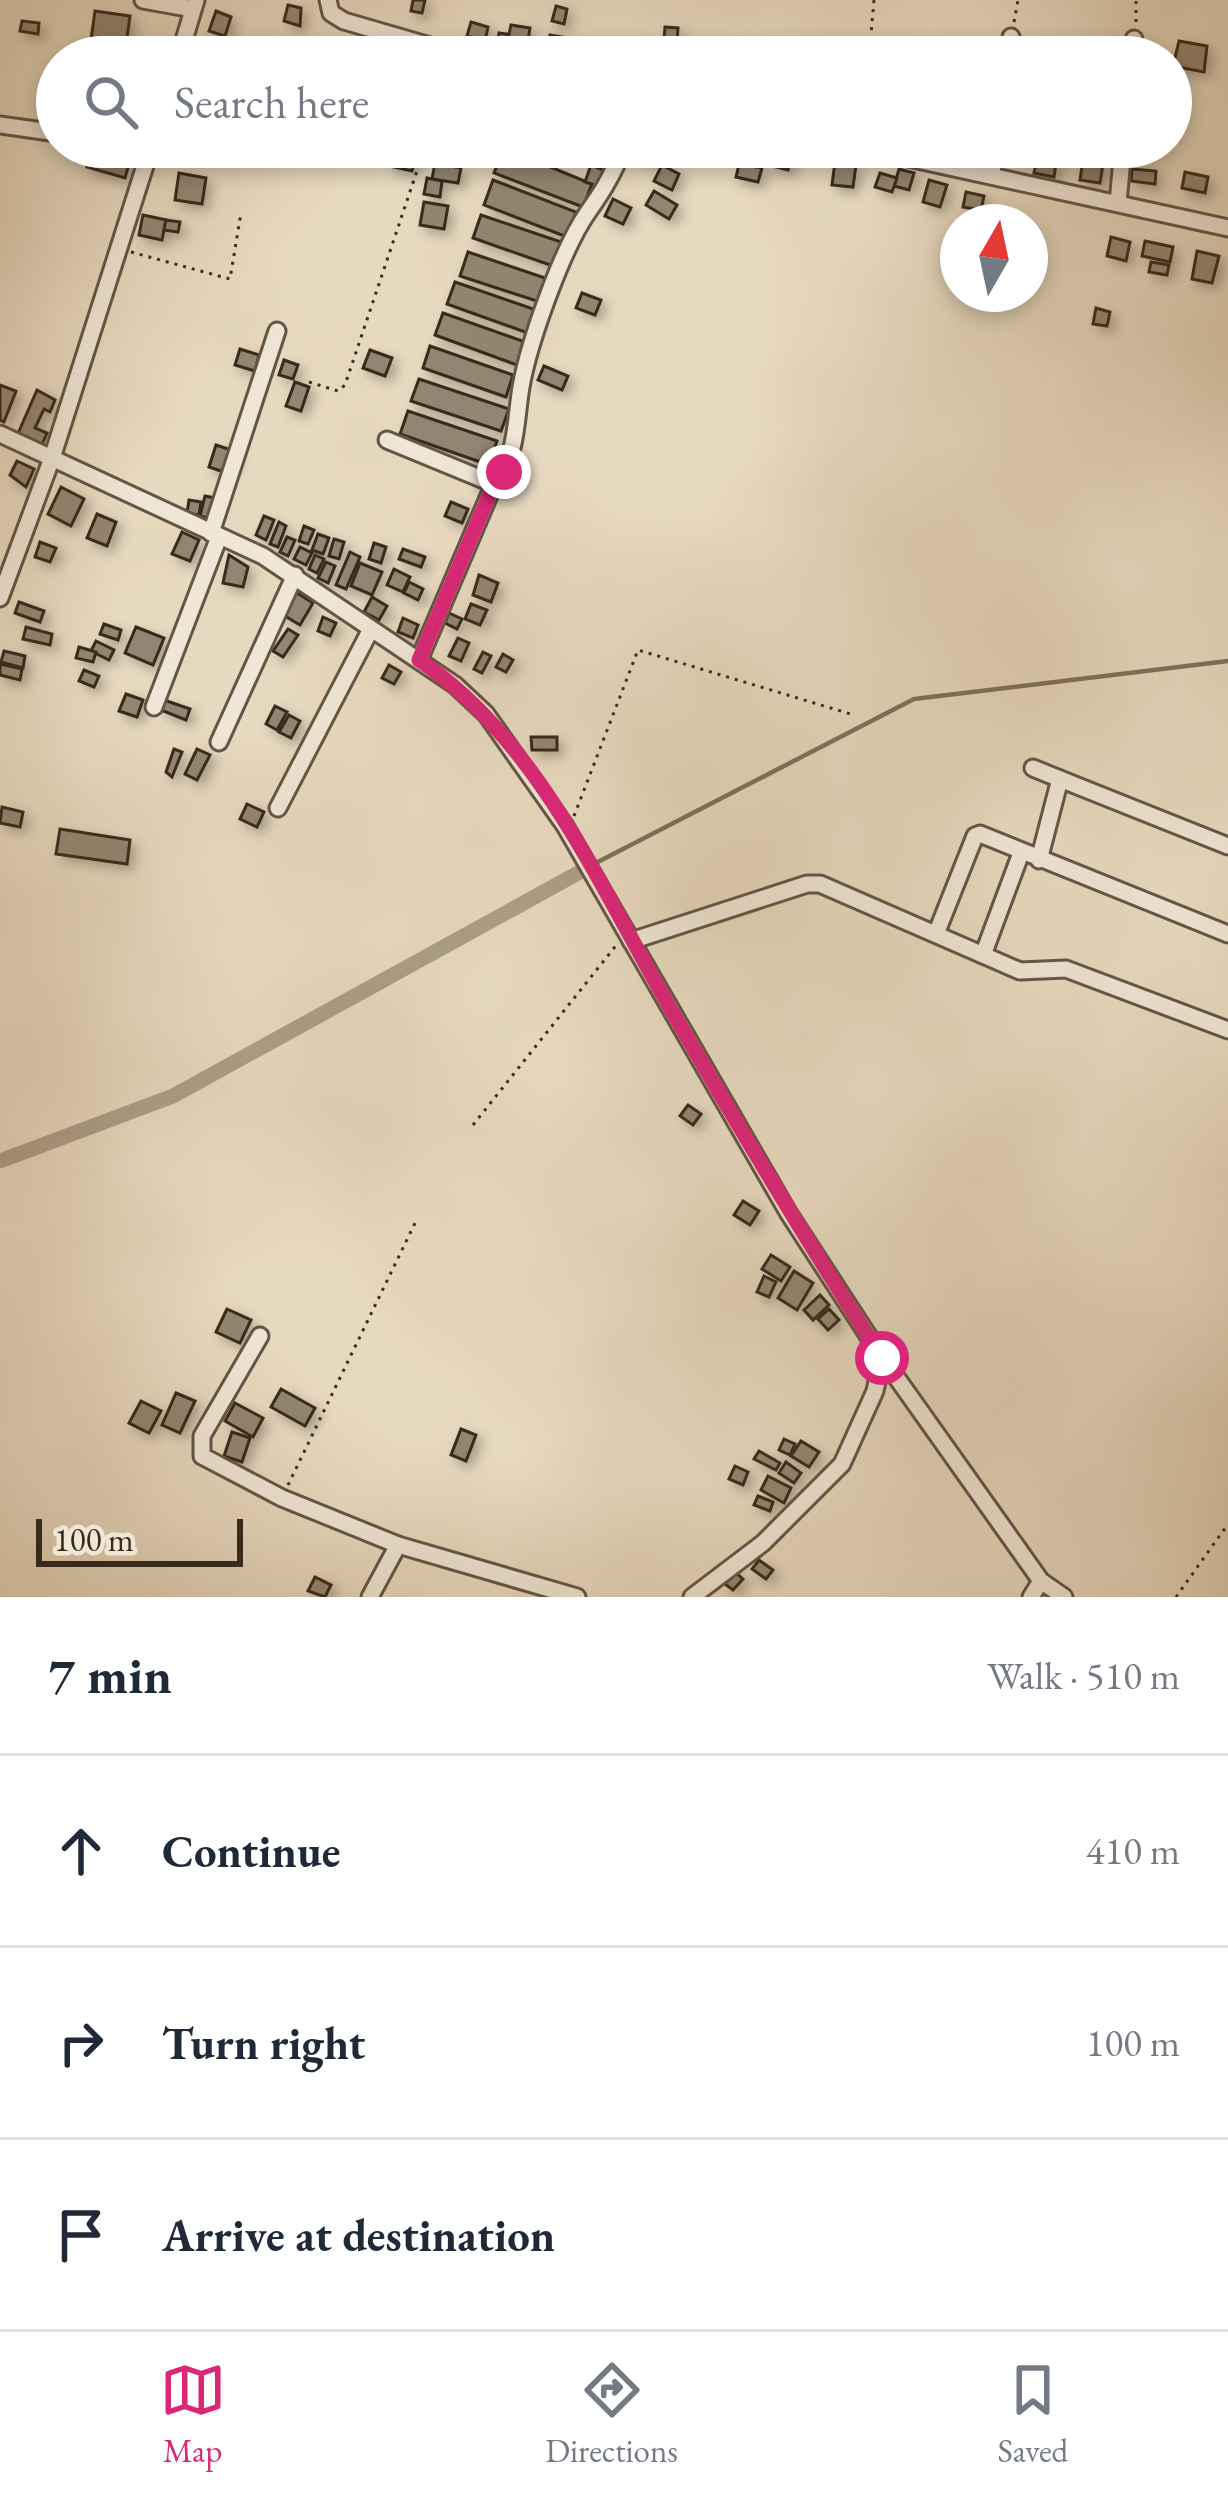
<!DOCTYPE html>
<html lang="en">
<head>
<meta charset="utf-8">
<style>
  :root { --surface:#fff; --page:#f2f2f3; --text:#1f2937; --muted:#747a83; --line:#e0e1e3; --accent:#db2777 }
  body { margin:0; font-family:"EB Garamond",serif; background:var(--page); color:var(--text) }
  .compass { position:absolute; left:940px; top:204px; width:108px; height:108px; border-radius:50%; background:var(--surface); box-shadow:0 6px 18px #0003; rotate:9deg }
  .scale { position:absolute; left:36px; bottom:30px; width:207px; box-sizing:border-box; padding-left:12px; border:6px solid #392b1c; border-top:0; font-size:33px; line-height:42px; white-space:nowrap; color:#392b1c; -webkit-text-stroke:9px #efe6d5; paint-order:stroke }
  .stop { position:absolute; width:36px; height:36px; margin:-27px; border:9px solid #db2777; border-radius:50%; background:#fff }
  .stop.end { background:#db2777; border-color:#fff; box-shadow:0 3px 12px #0008 }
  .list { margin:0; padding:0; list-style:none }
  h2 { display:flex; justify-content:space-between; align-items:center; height:156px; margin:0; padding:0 48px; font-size:51px }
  h2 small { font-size:39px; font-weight:400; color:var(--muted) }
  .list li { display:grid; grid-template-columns:78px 1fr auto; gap:36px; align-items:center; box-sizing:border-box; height:192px; padding:0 48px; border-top:3px solid var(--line) }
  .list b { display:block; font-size:45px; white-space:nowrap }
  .list em { font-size:39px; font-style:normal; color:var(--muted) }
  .icon { flex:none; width:66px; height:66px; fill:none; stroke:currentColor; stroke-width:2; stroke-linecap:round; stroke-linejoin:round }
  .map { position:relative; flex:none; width:1228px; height:1597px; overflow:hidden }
  .search { position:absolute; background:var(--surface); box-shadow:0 6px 18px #0003; left:36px; right:36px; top:36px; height:132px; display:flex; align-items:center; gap:30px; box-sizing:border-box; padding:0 42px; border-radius:66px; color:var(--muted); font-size:45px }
  .sheet { height:732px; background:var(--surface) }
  nav { display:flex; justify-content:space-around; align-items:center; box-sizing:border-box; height:168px; border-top:3px solid var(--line); background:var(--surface); font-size:33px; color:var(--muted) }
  nav a { display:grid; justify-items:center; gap:6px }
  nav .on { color:var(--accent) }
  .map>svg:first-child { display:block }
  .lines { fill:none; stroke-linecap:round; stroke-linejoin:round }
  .stream { stroke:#7e705d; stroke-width:4.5 }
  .canal { stroke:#ac9e88; stroke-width:15 }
  .building { fill:#938571; stroke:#392b1c; stroke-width:3; filter:url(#shadow) }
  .minor-casing { stroke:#645645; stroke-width:21 }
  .path { stroke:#392b1c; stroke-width:3; stroke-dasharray:3 6; stroke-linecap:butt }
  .minor { stroke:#efe6d5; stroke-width:15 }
  .route { stroke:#db2777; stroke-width:15 }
</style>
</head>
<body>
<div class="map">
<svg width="1228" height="1597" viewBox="0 0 1228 1597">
  <defs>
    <filter id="shadow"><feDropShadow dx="5.5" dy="5.5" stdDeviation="6" flood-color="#0004"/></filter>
  </defs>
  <rect width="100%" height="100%" fill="#e7d9bf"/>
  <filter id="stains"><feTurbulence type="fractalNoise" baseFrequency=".00167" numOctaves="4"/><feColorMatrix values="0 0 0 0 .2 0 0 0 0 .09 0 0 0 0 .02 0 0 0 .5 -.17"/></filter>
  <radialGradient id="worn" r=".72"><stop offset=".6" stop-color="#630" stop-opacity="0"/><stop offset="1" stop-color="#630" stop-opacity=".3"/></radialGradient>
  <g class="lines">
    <polyline class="stream" points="592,865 914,699 1228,661"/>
    <polyline class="canal" points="0,1161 173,1096 589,867"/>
  </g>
  <g class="building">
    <polygon points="413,0 425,0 422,13 411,11"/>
    <polygon points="288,5 301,8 300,26 284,21"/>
    <polygon points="556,6 567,9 564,24 552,21"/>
    <polygon points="95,11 130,16 125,52 90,47"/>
    <polygon points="216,11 231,17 225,36 209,31"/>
    <polygon points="22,21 39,23 38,34 20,31"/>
    <polygon points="471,22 488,27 485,41 467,36"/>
    <polygon points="511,25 530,28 526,53 506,49"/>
    <polygon points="665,27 678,28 677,41 664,40"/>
    <polygon points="499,33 507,34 504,53 496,51"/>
    <polygon points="550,35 568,38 565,57 547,57"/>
    <polygon points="199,40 218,43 216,57 197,57"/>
    <polygon points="1179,41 1207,46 1204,72 1173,66"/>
    <polygon points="736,45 756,47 754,57 734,57"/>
    <polygon points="962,46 988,49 987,57 961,54"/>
    <polygon points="603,48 622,50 622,57 602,57"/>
    <polygon points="92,147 131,156 125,178 87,167"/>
    <polygon points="638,147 658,147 656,161 636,158"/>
    <polygon points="504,148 592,184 583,207 494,173"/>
    <polygon points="595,148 612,154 607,168 590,161"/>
    <polygon points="393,149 416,154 412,171 390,166"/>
    <polygon points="771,151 792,156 788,170 768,165"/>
    <polygon points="742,152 753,155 751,166 762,168 758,182 736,177"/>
    <polygon points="1037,159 1056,163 1054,177 1034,173"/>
    <polygon points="1083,160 1103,164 1100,183 1080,180"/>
    <polygon points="835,162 856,165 853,187 832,185"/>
    <polygon points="435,163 461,168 458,183 432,179"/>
    <polygon points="591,165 606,171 596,195 589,192 592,184 585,182"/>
    <polygon points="662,165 679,174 672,190 654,181"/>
    <polygon points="899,169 914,173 909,190 894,186"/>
    <polygon points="1132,169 1156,171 1155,184 1131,181"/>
    <polygon points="1185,172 1208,177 1205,193 1182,188"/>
    <polygon points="179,173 206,178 202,204 175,200"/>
    <polygon points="880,173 897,178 892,192 875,187"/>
    <polygon points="427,178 442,181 440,197 424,194"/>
    <polygon points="493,180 576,212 567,237 484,205"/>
    <polygon points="929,180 947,185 940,207 923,202"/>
    <polygon points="654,191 677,205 669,219 646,205"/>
    <polygon points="966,192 984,196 981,210 963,207"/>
    <polygon points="613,199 631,208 623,224 605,216"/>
    <polygon points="424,202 448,206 444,229 420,225"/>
    <polygon points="143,215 166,220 162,240 139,235"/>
    <polygon points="481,215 561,242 553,266 473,238"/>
    <polygon points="166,220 180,222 178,232 164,230"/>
    <polygon points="1111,237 1130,242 1126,261 1107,256"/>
    <polygon points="1145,241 1173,247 1170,262 1142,256"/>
    <polygon points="1197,251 1219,256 1212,283 1192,279"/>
    <polygon points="468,252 548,279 540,302 460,276"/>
    <polygon points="1151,262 1169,265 1167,275 1149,272"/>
    <polygon points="455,282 536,310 528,333 447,304"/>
    <polygon points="582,293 601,300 595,315 576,308"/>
    <polygon points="1096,308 1110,312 1107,326 1093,324"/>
    <polygon points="443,313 525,342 517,365 435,335"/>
    <polygon points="430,346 513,375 506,397 423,368"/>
    <polygon points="240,349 259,355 255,371 235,365"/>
    <polygon points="370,350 392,358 385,376 363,368"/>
    <polygon points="284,360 298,365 293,379 279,375"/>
    <polygon points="544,366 568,376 562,390 538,380"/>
    <polygon points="419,379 509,409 501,431 411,401"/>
    <polygon points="295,382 309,387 301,411 286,406"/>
    <polygon points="0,385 16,391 4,422 0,420"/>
    <polygon points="37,390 55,400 50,412 44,409 35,428 47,433 40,449 16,438"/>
    <polygon points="408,411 497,441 489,465 400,434"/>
    <polygon points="216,445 234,451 227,473 209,467"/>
    <polygon points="17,461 34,469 26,487 10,475"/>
    <polygon points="61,487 84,499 71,526 48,514"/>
    <polygon points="205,496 215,498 211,519 200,516"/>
    <polygon points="189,500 201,502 199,515 187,513"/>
    <polygon points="451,502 468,509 462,523 445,516"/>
    <polygon points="97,514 116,522 107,546 87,538"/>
    <polygon points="264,516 274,520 266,540 256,535"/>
    <polygon points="279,522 286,526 278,547 270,544"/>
    <polygon points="304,526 314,530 308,544 299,541"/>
    <polygon points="182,532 199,540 190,561 172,554"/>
    <polygon points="318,534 329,538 323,554 312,550"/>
    <polygon points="287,537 295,540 288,556 280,552"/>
    <polygon points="334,539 344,542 339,559 329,556"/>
    <polygon points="40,542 56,548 50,562 35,557"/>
    <polygon points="374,543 386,547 381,563 369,559"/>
    <polygon points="300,547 312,553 306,565 294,559"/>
    <polygon points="403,549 425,557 421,567 399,559"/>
    <polygon points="350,552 360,557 346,589 336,585"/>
    <polygon points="229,555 248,567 243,587 223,583"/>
    <polygon points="315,555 324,559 317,573 309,569"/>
    <polygon points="326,562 335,566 328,583 318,578"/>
    <polygon points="360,563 382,572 372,595 351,586"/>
    <polygon points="394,569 410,577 403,592 387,585"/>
    <polygon points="479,575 498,583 491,602 473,595"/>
    <polygon points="409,582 423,589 418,600 404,593"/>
    <polygon points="294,591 313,603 300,625 280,613"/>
    <polygon points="372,597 387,606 379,620 364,612"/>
    <polygon points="19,602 44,611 40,622 15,613"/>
    <polygon points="471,604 487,610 480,625 465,619"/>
    <polygon points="449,613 462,619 457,629 445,623"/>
    <polygon points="323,617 336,623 330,636 318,631"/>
    <polygon points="403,618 418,625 413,638 398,632"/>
    <polygon points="104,624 121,630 118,640 100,634"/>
    <polygon points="26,627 52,634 50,645 23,639"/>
    <polygon points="136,627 164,638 153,665 125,653"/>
    <polygon points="288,629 298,635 283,657 273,651"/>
    <polygon points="458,638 469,643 461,661 449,656"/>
    <polygon points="96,641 114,650 109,660 91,651"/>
    <polygon points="79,647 96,652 93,662 76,658"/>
    <polygon points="4,651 25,656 23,668 1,662"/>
    <polygon points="483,652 491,656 482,673 474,669"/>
    <polygon points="503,654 513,660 506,672 496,667"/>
    <polygon points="0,664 22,669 20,680 0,675"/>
    <polygon points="389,665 401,672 394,684 382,678"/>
    <polygon points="84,670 99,676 94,687 79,681"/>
    <polygon points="126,694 143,700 137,717 119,711"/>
    <polygon points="164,700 190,709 186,720 161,710"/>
    <polygon points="275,706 287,712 277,730 266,724"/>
    <polygon points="289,715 300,721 291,738 279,732"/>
    <polygon points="531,737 557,737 557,750 532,750"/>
    <polygon points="174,749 182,752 172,777 166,772"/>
    <polygon points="197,749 210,755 197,780 185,774"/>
    <polygon points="247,804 264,812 257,827 240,819"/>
    <polygon points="2,807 23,812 20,827 0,823"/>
    <polygon points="60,829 130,840 127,864 56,854"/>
    <polygon points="688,1105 701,1114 693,1125 680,1116"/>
    <polygon points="743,1201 759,1211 750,1225 734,1215"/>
    <polygon points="771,1255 790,1267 781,1281 762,1269"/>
    <polygon points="794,1271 813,1283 797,1310 778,1298"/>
    <polygon points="764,1276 776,1282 769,1297 757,1292"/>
    <polygon points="820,1295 829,1305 813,1320 804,1310"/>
    <polygon points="227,1309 251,1320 240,1343 216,1332"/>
    <polygon points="829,1309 839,1320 828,1330 818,1319"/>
    <polygon points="281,1389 315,1408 305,1426 271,1407"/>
    <polygon points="176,1393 195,1401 180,1433 162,1425"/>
    <polygon points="141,1401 161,1411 149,1433 129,1423"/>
    <polygon points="235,1403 263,1418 253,1437 225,1421"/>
    <polygon points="461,1429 476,1435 466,1461 451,1455"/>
    <polygon points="232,1432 250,1438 242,1462 224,1456"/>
    <polygon points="784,1439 795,1444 790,1455 779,1450"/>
    <polygon points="801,1441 819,1452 809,1467 791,1456"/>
    <polygon points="759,1451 780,1463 776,1470 754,1459"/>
    <polygon points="786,1462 801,1473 794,1483 779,1473"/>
    <polygon points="735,1466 748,1472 743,1485 729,1479"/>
    <polygon points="768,1476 791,1488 784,1503 761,1490"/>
    <polygon points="758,1496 773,1502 770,1511 754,1505"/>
    <polygon points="759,1560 773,1570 766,1579 752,1569"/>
    <polygon points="735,1572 743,1579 733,1590 725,1584"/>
    <polygon points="315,1577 331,1585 325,1597 308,1591"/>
  </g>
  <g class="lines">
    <defs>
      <g id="minor">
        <polyline points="143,0 193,9"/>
        <polyline points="328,0 331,13 344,21 468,57"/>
        <polyline points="179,57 196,0"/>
        <polyline points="1008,57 1011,37"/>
        <polyline points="1132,57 1134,39"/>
        <polyline points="0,125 57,133"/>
        <polyline points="858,147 1228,228"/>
        <polyline points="992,174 995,147"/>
        <polyline points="1118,203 1123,147"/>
        <polyline points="0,434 263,556 455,685 486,714 565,826 789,1214 882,1357 1041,1581 1064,1597"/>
        <polyline points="387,440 494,484"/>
        <polyline points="211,533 277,331"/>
        <polyline points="0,598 52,458 151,147"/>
        <path d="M419,660L494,484C518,454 515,423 521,387C529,342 562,249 588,212C605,188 612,175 624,147"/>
        <polyline points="154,707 219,537"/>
        <polyline points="219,742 295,575"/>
        <polyline points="1033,768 1060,779"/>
        <polyline points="278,808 371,629"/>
        <polyline points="1039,860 1060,779 1228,846"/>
        <polyline points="936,934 975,836 980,834 1228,934"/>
        <polyline points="631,941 807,884 820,884 1020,971 1066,969 1228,1030"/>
        <polyline points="983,955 1021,853"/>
        <polyline points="260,1336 202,1436 202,1456 282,1498 398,1545 577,1597"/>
        <polyline points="370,1597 398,1545"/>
        <polyline points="692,1597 763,1543 842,1464 875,1391 882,1357"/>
        <polyline points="1031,1597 1041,1581"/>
      </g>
    </defs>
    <use href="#minor" class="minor-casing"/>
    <g class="path">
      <polyline points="1014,22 1018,0"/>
      <polyline points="1136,22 1136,0"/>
      <polyline points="869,57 874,0"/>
      <polyline points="131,252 230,279 241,213"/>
      <polyline points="309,382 338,391 345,385 425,147"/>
      <polyline points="574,816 638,650 854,715"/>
      <polyline points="473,1125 618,943"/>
      <polyline points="288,1485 416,1221"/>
      <polyline points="1176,1597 1228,1524"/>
    </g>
    <use href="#minor" class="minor"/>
  </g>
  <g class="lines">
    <path class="route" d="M504,472L494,484L419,660C540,741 602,891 673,1013C740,1130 809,1244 882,1358"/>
  </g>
  <rect width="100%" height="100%" filter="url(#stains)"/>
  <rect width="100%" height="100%" fill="url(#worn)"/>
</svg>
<svg class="compass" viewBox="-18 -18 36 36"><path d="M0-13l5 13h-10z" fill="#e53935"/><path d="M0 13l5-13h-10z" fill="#747a83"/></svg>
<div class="scale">100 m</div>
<div class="stop" style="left:882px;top:1358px"></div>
<div class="stop end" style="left:504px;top:472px"></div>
<div class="search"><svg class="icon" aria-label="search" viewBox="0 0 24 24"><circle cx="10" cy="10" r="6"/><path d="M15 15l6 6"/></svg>Search here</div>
</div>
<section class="sheet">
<h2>7 min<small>Walk · 510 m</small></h2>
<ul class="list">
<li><svg class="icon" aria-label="ahead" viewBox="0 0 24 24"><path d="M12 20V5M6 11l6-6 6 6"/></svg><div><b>Continue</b></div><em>410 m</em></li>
<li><svg class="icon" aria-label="right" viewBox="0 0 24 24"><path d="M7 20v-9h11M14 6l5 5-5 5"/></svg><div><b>Turn right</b></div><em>100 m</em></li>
<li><svg class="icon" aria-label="arrive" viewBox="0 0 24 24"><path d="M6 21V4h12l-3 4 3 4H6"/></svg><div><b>Arrive at destination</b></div></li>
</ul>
</section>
<nav>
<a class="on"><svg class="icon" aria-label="map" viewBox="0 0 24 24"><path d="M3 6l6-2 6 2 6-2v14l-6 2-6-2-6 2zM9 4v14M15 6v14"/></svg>Map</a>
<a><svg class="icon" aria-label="directions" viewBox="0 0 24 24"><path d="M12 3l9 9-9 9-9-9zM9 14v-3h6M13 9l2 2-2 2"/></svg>Directions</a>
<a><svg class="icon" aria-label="saved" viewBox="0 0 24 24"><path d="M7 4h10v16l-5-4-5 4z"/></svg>Saved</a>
</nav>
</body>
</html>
